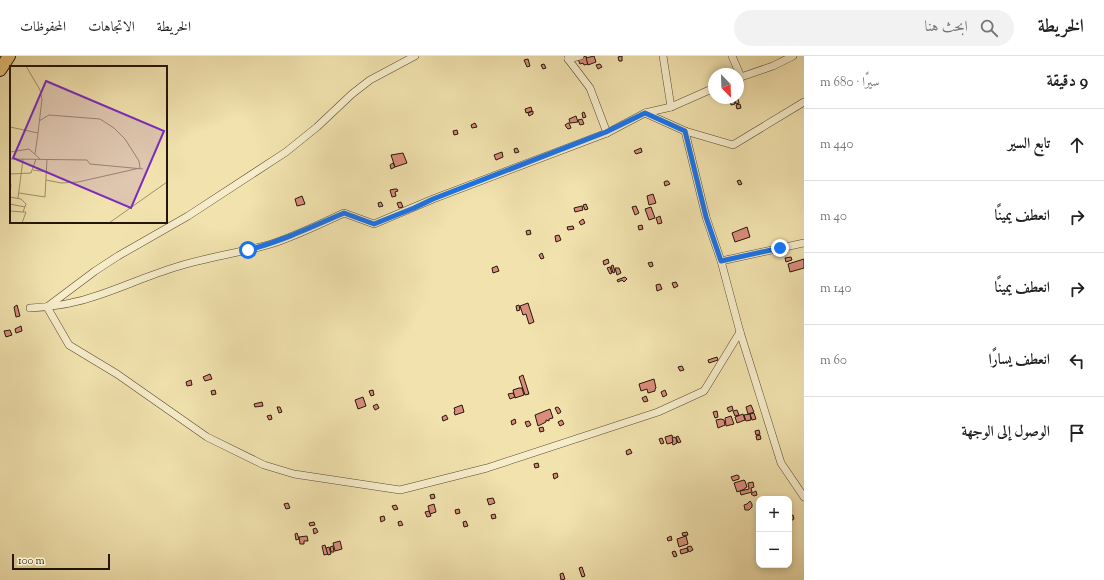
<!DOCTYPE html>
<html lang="ar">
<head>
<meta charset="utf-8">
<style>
  :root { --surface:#fff; --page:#f2f2f2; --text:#222; --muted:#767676; --line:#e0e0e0 }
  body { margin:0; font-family:"Sorts Mill Goudy",Amiri,serif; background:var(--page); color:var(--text); direction:rtl }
  .controls { position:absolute; right:12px; bottom:12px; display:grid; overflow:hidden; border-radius:8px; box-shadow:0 2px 6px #0003 }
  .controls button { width:36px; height:36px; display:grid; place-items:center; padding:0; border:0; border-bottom:1px solid var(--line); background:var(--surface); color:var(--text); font:20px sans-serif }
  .compass { position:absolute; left:708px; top:12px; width:36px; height:36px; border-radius:50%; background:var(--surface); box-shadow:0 2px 6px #0003; rotate:157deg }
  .scale { position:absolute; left:12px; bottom:10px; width:98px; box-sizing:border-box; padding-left:4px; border:2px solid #241609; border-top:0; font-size:11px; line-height:14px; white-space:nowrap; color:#241609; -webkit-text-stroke:3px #f6ecca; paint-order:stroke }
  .stop { position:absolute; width:12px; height:12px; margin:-9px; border:3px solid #1a73e8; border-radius:50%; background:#fff }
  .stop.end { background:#1a73e8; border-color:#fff; box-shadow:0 1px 4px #0008 }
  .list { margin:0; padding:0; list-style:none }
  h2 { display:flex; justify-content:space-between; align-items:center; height:52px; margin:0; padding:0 16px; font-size:17px }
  h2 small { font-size:13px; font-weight:400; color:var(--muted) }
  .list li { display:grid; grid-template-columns:26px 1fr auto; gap:12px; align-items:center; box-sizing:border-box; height:72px; padding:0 16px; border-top:1px solid var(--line) }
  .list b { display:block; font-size:15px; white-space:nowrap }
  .list em { font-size:13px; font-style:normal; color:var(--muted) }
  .icon { flex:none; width:22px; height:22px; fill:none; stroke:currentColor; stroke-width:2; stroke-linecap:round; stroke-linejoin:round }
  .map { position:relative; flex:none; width:804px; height:524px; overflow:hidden; direction:ltr }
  header { display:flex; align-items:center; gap:24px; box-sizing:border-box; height:56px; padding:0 20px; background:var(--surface); border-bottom:1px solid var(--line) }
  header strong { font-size:19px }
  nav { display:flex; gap:22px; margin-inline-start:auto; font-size:14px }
  .search { width:280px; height:36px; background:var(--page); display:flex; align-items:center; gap:10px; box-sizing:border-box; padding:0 14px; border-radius:22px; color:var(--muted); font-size:15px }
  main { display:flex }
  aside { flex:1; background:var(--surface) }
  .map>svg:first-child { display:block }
  .building { fill:#da8d7d; stroke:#241609 }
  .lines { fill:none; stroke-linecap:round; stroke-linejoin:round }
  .minor-casing { stroke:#574932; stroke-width:8 }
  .trunk-casing { stroke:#241609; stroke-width:14 }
  .minor { stroke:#f6ecca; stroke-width:7 }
  .trunk { stroke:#e8c177; stroke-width:12 }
  .route { stroke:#1a73e8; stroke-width:5 }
  .inset-road { fill:none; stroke:#9f906c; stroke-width:1 }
  .view { fill:#7b2cbf; fill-opacity:0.15; stroke:#7b2cbf; stroke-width:2 }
  .inset-edge { fill:none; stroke:#241609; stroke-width:2 }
</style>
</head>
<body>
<header>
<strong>الخريطة</strong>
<div class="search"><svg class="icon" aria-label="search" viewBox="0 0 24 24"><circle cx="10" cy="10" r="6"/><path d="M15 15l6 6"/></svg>ابحث هنا</div>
<nav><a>الخريطة</a><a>الاتجاهات</a><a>المحفوظات</a></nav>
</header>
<main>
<aside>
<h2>9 دقيقة<small>سيرًا · 680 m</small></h2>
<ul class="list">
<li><svg class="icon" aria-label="ahead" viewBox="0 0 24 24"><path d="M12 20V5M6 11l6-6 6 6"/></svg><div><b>تابع السير</b></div><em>440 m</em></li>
<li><svg class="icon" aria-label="right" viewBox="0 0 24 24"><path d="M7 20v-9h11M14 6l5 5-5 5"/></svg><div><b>انعطف يمينًا</b></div><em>40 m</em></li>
<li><svg class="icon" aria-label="right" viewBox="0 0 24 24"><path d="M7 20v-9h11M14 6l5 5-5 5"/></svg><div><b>انعطف يمينًا</b></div><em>140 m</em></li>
<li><svg class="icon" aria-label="left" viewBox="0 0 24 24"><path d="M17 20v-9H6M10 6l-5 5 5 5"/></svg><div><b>انعطف يسارًا</b></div><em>60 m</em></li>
<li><svg class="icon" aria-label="arrive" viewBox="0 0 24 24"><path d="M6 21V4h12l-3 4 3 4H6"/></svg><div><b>الوصول إلى الوجهة</b></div></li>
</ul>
</aside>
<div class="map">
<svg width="804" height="524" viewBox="0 0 804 524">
  <rect width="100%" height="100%" fill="#f1e2ae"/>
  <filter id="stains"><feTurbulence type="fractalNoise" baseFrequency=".005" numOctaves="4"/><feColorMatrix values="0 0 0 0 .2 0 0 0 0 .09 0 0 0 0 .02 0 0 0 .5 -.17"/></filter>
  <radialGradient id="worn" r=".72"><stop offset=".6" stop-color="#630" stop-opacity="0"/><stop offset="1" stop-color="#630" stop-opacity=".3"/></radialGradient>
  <g class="building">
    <polygon points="586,0 588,8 584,9 583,7 580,8 578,3"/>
    <polygon points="594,0 596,6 588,9 586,2"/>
    <polygon points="622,0 622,5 619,5 618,1"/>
    <polygon points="528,3 530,10 527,11 524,4"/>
    <polygon points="544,8 546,12 543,13 541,9"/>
    <polygon points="600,8 602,11 598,13 596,9"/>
    <polygon points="738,43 739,47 736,48 735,44"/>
    <polygon points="734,44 735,48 731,49 730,45"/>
    <polygon points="740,48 741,52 737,53 736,49"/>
    <polygon points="531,51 532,55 526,57 525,53"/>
    <polygon points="533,55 533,58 529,60 528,57"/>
    <polygon points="584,56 586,61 583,62 582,57"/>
    <polygon points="576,60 578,66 570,67 569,63"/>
    <polygon points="582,63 584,68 580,69 578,64"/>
    <polygon points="475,67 477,71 472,72 471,69"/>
    <polygon points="568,67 569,67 571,72 568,73 567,72 565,69"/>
    <polygon points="457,74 458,78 454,79 453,75"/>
    <polygon points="517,92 519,96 515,97 514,93"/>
    <polygon points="641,92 642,96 636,98 634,95"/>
    <polygon points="502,96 503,101 496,104 494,99"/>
    <polygon points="403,97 407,107 395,111 391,99"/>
    <polygon points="393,107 395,111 391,113 390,109"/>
    <polygon points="740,124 742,128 739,129 737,125"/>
    <polygon points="666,125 668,125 670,128 665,130 664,126"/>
    <polygon points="395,133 397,133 398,135 395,136 396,140 392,141 390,134"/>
    <polygon points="653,138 656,147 649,149 647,140"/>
    <polygon points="302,140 305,148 297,150 295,143"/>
    <polygon points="381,146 383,150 379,151 378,147"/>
    <polygon points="401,146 403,151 399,152 397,147"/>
    <polygon points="586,148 588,153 585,154 583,149"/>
    <polygon points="582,150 583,154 575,156 574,152"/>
    <polygon points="636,150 639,157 635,159 632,151"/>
    <polygon points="651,151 655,162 649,164 645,153"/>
    <polygon points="660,160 662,167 658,168 656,162"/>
    <polygon points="583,163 585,167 581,169 579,166"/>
    <polygon points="642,169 643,173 639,174 638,170"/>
    <polygon points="573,170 574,173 568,174 567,171"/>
    <polygon points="747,171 750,181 735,186 732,177"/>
    <polygon points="530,174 531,178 527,179 526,175"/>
    <polygon points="559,179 561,184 556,186 555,180"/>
    <polygon points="542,197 544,202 541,203 539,199"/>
    <polygon points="791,201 792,204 786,206 785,202"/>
    <polygon points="608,203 609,207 604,209 603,205"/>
    <polygon points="804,203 804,212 790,216 788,208"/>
    <polygon points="652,206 653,210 650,211 648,207"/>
    <polygon points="613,209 615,216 613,217 611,210"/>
    <polygon points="497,210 499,215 493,217 492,212"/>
    <polygon points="610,211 612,217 610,218 607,212"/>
    <polygon points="615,212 619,212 621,217 617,219"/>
    <polygon points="625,221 627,223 624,226 622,224 618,226 617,224"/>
    <polygon points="676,226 678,230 674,232 672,227"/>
    <polygon points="660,228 662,233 657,235 656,229"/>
    <polygon points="528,247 534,266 529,268 526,258 523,259 520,250"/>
    <polygon points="17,249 20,260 16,261 14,251"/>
    <polygon points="519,249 520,254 517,255 516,250"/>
    <polygon points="21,270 22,275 16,277 15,273"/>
    <polygon points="10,274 12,279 6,281 4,275"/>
    <polygon points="717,301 718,304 709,307 708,304"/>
    <polygon points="682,310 684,314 680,315 678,311"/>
    <polygon points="210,318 212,323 205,325 203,321"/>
    <polygon points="523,319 529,338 525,339 519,321"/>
    <polygon points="654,323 656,332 655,333 655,335 648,337 647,333 641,335 639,328"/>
    <polygon points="191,324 192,329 187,330 186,326"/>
    <polygon points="519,332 522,332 524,339 515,342 513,334"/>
    <polygon points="215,334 216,338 212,339 211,335"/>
    <polygon points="373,334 374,339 371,340 369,335"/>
    <polygon points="665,334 667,339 663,341 661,336"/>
    <polygon points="513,337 515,341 510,343 508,338"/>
    <polygon points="646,340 648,345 644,346 642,342"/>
    <polygon points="363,341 366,350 358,353 355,344"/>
    <polygon points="262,346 263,350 255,351 254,348"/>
    <polygon points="377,348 379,352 375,354 373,350"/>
    <polygon points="462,349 464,356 455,359 454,356 455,355 454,352"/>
    <polygon points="751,349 754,356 748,358 746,351"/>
    <polygon points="732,350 733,354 729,356 727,352"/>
    <polygon points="277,351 280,351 282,356 279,357"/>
    <polygon points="557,351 559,352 561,356 558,358 555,352"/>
    <polygon points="550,353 553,362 549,363 549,365 546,364 546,366 538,370 535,359"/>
    <polygon points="737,354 739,359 735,360 733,355"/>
    <polygon points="717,355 718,361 715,362 713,356"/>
    <polygon points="754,357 756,363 752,364 750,358"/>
    <polygon points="743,358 745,364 737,367 735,361"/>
    <polygon points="750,358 751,364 746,365 744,359"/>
    <polygon points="271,359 272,363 269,364 267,360"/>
    <polygon points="446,359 448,363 443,365 442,361"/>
    <polygon points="731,360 734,368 726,370 725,362"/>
    <polygon points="515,363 516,367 512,369 511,365"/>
    <polygon points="721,363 724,364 725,369 718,372 716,364"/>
    <polygon points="562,364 564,368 560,370 558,366"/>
    <polygon points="529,365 531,369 527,371 525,366"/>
    <polygon points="543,371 544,375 540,376 539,372"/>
    <polygon points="759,374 760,378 756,379 755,375"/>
    <polygon points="672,379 673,385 671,387 667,388 665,381"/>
    <polygon points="760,379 761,383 757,384 756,380"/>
    <polygon points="678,380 681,386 678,387 676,381"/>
    <polygon points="674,381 676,382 677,387 673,389 672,387 673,385 672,382"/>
    <polygon points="662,382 664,387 661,388 659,383"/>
    <polygon points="630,393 632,397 627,399 626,395"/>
    <polygon points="538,407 539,411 535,412 534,408"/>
    <polygon points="557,417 558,421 554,423 553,418"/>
    <polygon points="737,419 739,420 739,423 733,425 731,421"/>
    <polygon points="744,424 745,425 747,431 745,432 745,433 737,436 734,427"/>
    <polygon points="753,426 754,431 751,432 752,436 741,439 740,435 749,433 748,427"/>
    <polygon points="756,435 757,439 754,440 751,438 752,437"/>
    <polygon points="434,438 435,442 431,443 430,439"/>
    <polygon points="493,442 495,447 489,449 487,443"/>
    <polygon points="750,445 752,448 752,451 749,454 745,454 744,449 747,448"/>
    <polygon points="288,447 290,452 286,453 284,448"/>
    <polygon points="434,448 436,456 430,458 428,450"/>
    <polygon points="396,449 398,453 394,454 392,450"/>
    <polygon points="459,453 460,457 456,458 455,454"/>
    <polygon points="429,455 431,460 427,461 425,456"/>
    <polygon points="495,458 496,462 492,463 491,459"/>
    <polygon points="793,459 794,463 789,466 789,461"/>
    <polygon points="384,460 385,464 381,466 380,461"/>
    <polygon points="401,465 403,469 399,470 398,466"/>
    <polygon points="466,465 468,470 464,471 463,466"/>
    <polygon points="314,466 315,469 310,470 309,467"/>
    <polygon points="316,472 318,476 314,478 313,473"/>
    <polygon points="687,476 688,479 683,480 682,477"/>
    <polygon points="297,477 299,483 296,484 295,478"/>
    <polygon points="307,480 308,485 304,485 304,488 300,488 299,481"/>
    <polygon points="671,480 672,484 668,485 667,482"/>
    <polygon points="686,480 688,488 679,491 677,483"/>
    <polygon points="340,485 342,493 335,495 333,487"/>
    <polygon points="325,489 328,498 324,499 322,490"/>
    <polygon points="333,490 334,496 331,496 330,491"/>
    <polygon points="691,490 693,494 689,496 687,491"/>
    <polygon points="329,491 331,498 328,499 326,492"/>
    <polygon points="687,492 688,496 681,498 680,494"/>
    <polygon points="675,495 676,497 677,500 674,501 672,496"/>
    <polygon points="582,511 585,520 582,521 579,512"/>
    <polygon points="563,517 565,523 561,524 560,518"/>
  </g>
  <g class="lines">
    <defs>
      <g id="minor">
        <polyline points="415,0 370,24 352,38 317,71 286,96 188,160 118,200 95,215 47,251 69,289 117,318 207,381 264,409 294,418 400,434 487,412 658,356 704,335 740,276"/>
        <polyline points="568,0 568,3 590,32 607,77"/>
        <polyline points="663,0 671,51"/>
        <polyline points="732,0 741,21"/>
        <polyline points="568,3 580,0"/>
        <polyline points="738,22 773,10 793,0"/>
        <polyline points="645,57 685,75 733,89 804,46"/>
        <polyline points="685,75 706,161 721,205 804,187"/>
        <polyline points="721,205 740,276 781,407 804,441"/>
        <path d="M30,252C53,251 77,247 99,239C125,230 150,219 176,211C207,201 240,197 271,188C296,180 320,168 344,157L374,168L433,143L607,77L645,57L671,51L714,32"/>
      </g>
      <polyline id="trunk" points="0,14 9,0"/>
    </defs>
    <use href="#minor" class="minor-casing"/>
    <use href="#trunk" class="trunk-casing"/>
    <use href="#minor" class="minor"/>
    <use href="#trunk" class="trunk"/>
  </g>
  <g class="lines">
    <path class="route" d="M248,194C282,185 312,171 344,157L374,168L414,152L433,143L606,76L645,57L685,75L706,161L721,205L780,192"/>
  </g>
  <g transform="translate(10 10)">
    <rect width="157" height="157" fill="#f1e2ae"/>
    <path class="inset-road" d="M16,0L30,24L32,33L28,67M29,55L39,49L90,53L104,62L115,73L129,95L130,102L68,116L51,117L36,114M0,61L28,67L25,88M0,86L19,83L30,93M0,93L77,94L80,98L133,103M23,104L38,106M0,108L21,107L26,93M9,127L35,131L37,93M0,130L1,118M0,131L11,133L16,138L13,146M8,132L13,93M0,138L15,141M0,145L13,146M12,157L16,146H13M99,157L157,116"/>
    <path class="view" d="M36,15L154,65L121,142L3,92Z"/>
    <rect width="157" height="157" class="inset-edge"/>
  </g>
  <rect width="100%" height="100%" filter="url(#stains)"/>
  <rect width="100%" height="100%" fill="url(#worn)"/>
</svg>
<div class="controls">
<button>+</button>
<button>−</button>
</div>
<svg class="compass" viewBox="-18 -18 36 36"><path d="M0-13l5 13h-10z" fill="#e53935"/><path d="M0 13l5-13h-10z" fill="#767676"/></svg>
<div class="scale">100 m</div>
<div class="stop" style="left:248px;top:194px"></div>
<div class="stop end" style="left:780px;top:192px"></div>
</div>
</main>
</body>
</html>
